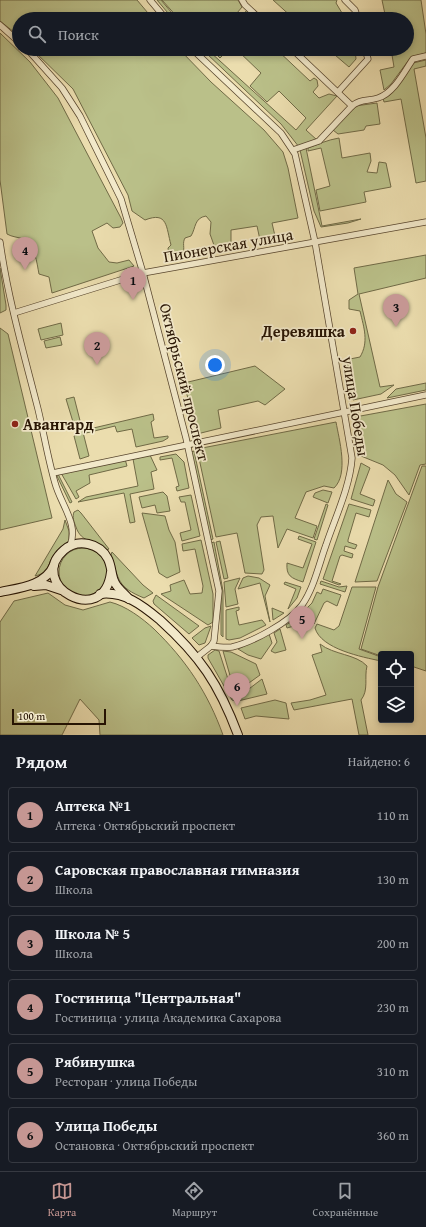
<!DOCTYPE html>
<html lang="ru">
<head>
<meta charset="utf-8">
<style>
  :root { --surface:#171b24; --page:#242831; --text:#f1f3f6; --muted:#9ea1a6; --line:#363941; --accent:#c59692 }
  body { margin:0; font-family:"Gentium Book Plus",serif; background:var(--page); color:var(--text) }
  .controls { position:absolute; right:12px; bottom:12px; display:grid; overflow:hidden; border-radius:4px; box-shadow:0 2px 6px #0003 }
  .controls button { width:36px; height:36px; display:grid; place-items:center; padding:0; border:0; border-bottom:1px solid var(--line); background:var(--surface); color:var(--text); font:20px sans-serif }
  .scale { position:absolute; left:12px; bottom:10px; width:94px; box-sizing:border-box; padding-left:4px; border:2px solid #271403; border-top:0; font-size:11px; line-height:14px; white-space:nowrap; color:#271403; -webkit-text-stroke:3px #f2e9ca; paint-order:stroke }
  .you { position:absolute; left:215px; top:365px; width:14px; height:14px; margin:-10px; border:3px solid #fff; border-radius:50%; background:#1a73e8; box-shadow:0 0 0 6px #1a73e833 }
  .badge { display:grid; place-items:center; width:26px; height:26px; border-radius:50%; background:var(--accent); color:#111; font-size:13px; font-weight:700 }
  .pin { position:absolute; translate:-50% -33px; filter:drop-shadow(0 1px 2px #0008) }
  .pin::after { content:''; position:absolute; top:21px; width:14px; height:12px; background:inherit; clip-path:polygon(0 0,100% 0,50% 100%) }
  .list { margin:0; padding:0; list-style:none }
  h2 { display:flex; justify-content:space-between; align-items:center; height:52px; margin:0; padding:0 16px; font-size:17px }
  h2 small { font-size:13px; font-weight:400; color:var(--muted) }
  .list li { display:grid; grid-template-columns:26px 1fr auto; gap:12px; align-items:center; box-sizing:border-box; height:56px; margin:0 8px 8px; padding:0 8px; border:1px solid var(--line); border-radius:4px }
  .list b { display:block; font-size:15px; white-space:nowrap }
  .list p { margin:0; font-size:13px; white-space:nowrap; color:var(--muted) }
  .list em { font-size:13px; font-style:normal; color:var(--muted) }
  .icon { flex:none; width:22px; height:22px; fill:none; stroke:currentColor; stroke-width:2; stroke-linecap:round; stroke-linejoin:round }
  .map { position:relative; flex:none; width:426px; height:735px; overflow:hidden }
  .search { position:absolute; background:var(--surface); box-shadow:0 2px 6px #0003; left:12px; right:12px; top:12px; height:44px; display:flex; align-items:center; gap:10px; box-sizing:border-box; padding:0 14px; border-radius:22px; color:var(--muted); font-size:15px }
  .sheet { height:436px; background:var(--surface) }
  nav { display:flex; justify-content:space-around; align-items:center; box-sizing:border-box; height:56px; border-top:1px solid var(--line); background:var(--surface); font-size:11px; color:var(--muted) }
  nav a { display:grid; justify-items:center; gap:2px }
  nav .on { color:var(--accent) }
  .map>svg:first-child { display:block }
  .green { fill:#bac089; stroke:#706a46 }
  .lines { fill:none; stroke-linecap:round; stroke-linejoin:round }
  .street-casing { stroke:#58462e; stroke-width:7 }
  .secondary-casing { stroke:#271403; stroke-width:10 }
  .street { stroke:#f2e9ca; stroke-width:5.5 }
  .secondary { stroke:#f2e9ca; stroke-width:8 }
  .poi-dot { fill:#8f2418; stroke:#f2e9ca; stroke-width:1.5 }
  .labels { text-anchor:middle; stroke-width:3.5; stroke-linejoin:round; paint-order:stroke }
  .street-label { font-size:16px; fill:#271403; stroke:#f2e9ca }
  .poi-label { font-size:16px; font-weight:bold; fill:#271403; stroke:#f2e9ca; text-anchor:end }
</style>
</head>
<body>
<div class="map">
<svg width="426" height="735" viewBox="0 0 426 735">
  <rect width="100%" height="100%" fill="#ebddae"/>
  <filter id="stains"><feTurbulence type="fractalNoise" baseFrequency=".005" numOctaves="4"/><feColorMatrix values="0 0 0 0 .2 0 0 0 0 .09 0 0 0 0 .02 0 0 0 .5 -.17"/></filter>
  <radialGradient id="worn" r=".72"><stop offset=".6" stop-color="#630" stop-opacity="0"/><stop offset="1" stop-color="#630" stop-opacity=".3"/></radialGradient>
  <g class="green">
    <polygon points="0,0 137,0 153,19 19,19 19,36 0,21"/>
    <polygon points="157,0 161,0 177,19 173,19"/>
    <polygon points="162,0 238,0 242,7 232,19 179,19"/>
    <polygon points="273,0 337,0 336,3 345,18 353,19 294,19"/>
    <polygon points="382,0 421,0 426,34 426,53 411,57 391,84 384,90 380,70 394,67 391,49 407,49 407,19 386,19"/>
    <polygon points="247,10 253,19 239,19"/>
    <path d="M0,33L30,62L58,98L121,218L123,223L120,227L113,228L107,223L92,231L98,248L109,262L117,263L129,260L134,266L52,293L49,277L39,274C37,264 35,243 23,239C18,237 12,237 7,234L0,180Z"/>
    <path d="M32,49H179L211,82L264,130L283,152L288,168L298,218L272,223L275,236L260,240L257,226L231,230V245L215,248L210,234L211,222L206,216C194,218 196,228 191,236L185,238C182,243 185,248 183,253L169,255L168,248L171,245C166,227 168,211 145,220L132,211L128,195L73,89Z"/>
    <polygon points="211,49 229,49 220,58"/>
    <polygon points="236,49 276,49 310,81 314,78 317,80 318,86 313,92 319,98 329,94 337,96 306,130 317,140 299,147 281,124 206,53 209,51 296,130 306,118 279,91 267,102 250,86 261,73"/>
    <polygon points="328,49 355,49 356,59 349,67"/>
    <polygon points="426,60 426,66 414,69 426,138 426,181 416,183 401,99 384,102 383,98 390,95 413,63"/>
    <polygon points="377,103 380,124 366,126 364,130 338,134 333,130 355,106"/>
    <path d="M339,138L342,158L370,153L371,161L367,172L377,173L379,162L386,163L391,187L364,192L366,202L320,211L316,190L330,186L321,148L308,151V148C319,144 327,140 339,138Z"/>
    <polygon points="306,148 322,226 361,219 348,223 321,227 314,211 300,150"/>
    <path d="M426,255V278L359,294L380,387L394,385L381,394L353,400L347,365L350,359L360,357C369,342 364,328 360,311L349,309V300L358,294L354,268Z"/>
    <polygon points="0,268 6,305 6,310 0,313"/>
    <polygon points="61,323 63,335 41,340 38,329"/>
    <polygon points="0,328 8,334 52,518 0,530"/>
    <polygon points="60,337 62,345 46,348 44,341"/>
    <polygon points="255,366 285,389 265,405 258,401 218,410 221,428 197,434 184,383"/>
    <polygon points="426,383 426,390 387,398 396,389"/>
    <polygon points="74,397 89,456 80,459 74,436 77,435 66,399"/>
    <polygon points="426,404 426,464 420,465 409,495 395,475 383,465 361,456 355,417"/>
    <polygon points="153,414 154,420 151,422 154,438 168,436 168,438 163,441 136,447 132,429 117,432 115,426 86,433 85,430"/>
    <path d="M336,422C339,439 349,474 334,488L324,486L306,492L295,518L317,526L313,538L287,529L278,548L273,516L261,517L257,525L264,570L262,574L245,573L237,533L216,537L197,449Z"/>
    <polygon points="194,451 213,539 210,540 191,452"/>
    <polygon points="176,454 184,462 189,488 177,491 176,487 179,486 172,458 160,460 160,457"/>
    <polygon points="150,455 157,470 151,472 154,489 130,494 135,522 130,523 124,493 78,502 86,497 138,486 133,459"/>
    <polygon points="125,459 127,466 89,475 90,483 76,491 79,497 76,499 61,473"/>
    <polygon points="361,463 370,468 360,494 375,500 373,506 351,499"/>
    <polygon points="422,466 426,466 426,671 411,666 411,654 381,654 381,656 361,649 378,587"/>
    <polygon points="56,474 58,474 72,502 70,503"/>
    <polygon points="388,480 396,494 407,502 377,581 355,582"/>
    <polygon points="323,490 332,492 328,503 313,497 315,493"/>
    <polygon points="163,492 167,496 170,511 157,513 155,505 142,508 139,497"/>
    <polygon points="191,495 200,536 182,541 180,533 191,530 185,502 181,502 179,497"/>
    <polygon points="326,504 328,505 317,540 314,539"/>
    <polygon points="349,504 371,510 369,517 356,513 348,540 348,542 357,545 355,549 345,546 344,551 353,554 352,558 342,555 340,556 332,581 341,584 339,585 323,579"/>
    <path d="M78,510L81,513L109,549L107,550C96,541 81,543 76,527C74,522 72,517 74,512Z"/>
    <polygon points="142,513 165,516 169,530 175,542 180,572 167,578 159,573"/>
    <path d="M65,520L69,531V541C64,545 58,548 55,553C46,564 52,572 35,576L63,529Z"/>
    <path d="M299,536L316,542L303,582C291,578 286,576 287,563L303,568L312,544L298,539Z"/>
    <polygon points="201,540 213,594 213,622 208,625 161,594 171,591 170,585 184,580 190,594 202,593 203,586 195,549 183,551 182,544"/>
    <polygon points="220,541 228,578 224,579 216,542"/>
    <polygon points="214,542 223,591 223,637 221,635 221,592 211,543"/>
    <circle cx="83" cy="572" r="24"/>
    <path d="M112,552L143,585L153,593L144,598C117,587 119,580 111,555Z"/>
    <polygon points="248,576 259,578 270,585 265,596 270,622 260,583 238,589 243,578"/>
    <polygon points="240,578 235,589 238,604 226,607 224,582"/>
    <polygon points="321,581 339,587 347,586 345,592 320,584"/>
    <polygon points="285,582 301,587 297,598 288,609 296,589 284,584"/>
    <path d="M352,587H376L359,649L381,657V661C362,657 321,649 315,628L317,624L334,630L339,626Z"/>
    <polygon points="323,589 341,595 337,606 327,601 324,603 314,624 311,613 307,608 312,603 317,592 321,594"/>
    <path d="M48,593L65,605L83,610L110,602C126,606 142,618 154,629C186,660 208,693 223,735H100L99,720L80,699L62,735H0V622L14,601Z"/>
    <polygon points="156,595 199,626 189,634 154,604 153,601"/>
    <polygon points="239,607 239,610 236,611 239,625 262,620 266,625 240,638 229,640 226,639 226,610"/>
    <polygon points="272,608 284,613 273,620"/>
    <polygon points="303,611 308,622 287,628 286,625 294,620"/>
    <polygon points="211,626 205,643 199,645 192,638 205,628"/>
    <polygon points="280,629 286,650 275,653 271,651 277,642 274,633"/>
    <polygon points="269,634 272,643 261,659 248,655 238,649"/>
    <path d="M320,644C334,655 356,654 367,666C364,678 369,690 361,700L368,735H359L352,699L294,710L291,703L310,700L326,695L312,655L322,652Z"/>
    <polygon points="215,650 219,651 235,701 232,700 208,658 208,655"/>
    <polygon points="223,651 231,652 256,664 260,675 235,693"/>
    <polygon points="262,679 267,694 238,701 237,698"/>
    <polygon points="275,700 286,703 289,719 256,716 245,719 241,708"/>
  </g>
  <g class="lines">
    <defs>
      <g id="street">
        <polyline points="150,0 166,19"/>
        <polyline points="242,0 245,5 260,19"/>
        <polyline points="345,0 355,10 358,19"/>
        <polyline points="0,25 19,42"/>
        <polyline points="27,49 62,88 80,116 121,199 143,273 186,438 219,591 214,641 211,646 197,657"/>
        <path d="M192,49L281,133L295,154L315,242L352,458C350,487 335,518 326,545C319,564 314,588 302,605C290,622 253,642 232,647C225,648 218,647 211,646"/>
        <polyline points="292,49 352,106 319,141 293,150"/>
        <polyline points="338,92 368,59 365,49"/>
        <path d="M352,106C359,99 369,101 378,98C394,93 404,72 413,59L426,56"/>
        <path d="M0,242C8,299 24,354 38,409C44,434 48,459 55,483C61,505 79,524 70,546"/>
        <polyline points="14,313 143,273 426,222"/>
        <polyline points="53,473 426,395"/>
      </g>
      <g id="secondary">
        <path d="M111,572C104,630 25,584 64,550C78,538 100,543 108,559C112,567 111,576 115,583C118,589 125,594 129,599"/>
        <polyline points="34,586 46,585 61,590"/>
        <path d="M0,592C19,588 45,586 54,565"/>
        <path d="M100,594C124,591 142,605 160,620C200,656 219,684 238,735"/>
      </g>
    </defs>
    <use href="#street" class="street-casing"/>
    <use href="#secondary" class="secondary-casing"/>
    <use href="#street" class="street"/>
    <use href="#secondary" class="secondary"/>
  </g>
  <g class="poi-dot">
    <circle cx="353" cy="331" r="4"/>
    <circle cx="15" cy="424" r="4"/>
  </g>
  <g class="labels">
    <g class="street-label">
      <text transform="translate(228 245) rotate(-10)" y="6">Пионерская улица</text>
      <text transform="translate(185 382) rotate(76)" y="6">Октябрьский проспект</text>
      <text transform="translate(356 406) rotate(81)" y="6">улица Победы</text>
    </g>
    <g class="poi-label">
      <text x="345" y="337">Деревяшка</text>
      <text x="23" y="430" text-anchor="start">Авангард</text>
    </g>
  </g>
  <rect width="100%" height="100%" filter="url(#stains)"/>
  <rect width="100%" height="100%" fill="url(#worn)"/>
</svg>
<div class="controls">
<button><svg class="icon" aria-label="locate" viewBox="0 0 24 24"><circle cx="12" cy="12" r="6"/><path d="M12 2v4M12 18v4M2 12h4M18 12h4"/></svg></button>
<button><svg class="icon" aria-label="layers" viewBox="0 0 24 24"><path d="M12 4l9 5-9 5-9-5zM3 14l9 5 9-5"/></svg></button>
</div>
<div class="scale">100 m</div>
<div class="you"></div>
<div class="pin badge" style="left:133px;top:300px">1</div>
<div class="pin badge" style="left:97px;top:365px">2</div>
<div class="pin badge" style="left:396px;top:327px">3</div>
<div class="pin badge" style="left:25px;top:270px">4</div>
<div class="pin badge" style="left:302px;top:639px">5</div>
<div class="pin badge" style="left:237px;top:706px">6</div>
<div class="search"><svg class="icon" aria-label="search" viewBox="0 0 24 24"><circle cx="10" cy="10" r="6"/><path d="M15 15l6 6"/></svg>Поиск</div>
</div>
<section class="sheet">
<h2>Рядом<small>Найдено: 6</small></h2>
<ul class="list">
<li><span class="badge">1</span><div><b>Аптека №1</b><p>Аптека · Октябрьский проспект</p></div><em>110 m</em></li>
<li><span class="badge">2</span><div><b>Саровская православная гимназия</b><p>Школа</p></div><em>130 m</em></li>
<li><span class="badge">3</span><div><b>Школа № 5</b><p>Школа</p></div><em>200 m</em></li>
<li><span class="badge">4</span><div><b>Гостиница &quot;Центральная&quot;</b><p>Гостиница · улица Академика Сахарова</p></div><em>230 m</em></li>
<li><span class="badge">5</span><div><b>Рябинушка</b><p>Ресторан · улица Победы</p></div><em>310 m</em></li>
<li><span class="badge">6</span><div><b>Улица Победы</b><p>Остановка · Октябрьский проспект</p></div><em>360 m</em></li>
</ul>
</section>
<nav>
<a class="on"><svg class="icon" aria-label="map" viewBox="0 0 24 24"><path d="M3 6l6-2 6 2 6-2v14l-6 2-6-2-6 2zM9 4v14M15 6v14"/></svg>Карта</a>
<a><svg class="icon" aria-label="directions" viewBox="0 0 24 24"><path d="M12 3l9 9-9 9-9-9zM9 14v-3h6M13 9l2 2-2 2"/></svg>Маршрут</a>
<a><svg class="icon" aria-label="saved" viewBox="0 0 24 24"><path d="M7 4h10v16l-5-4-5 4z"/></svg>Сохранённые</a>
</nav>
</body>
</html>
